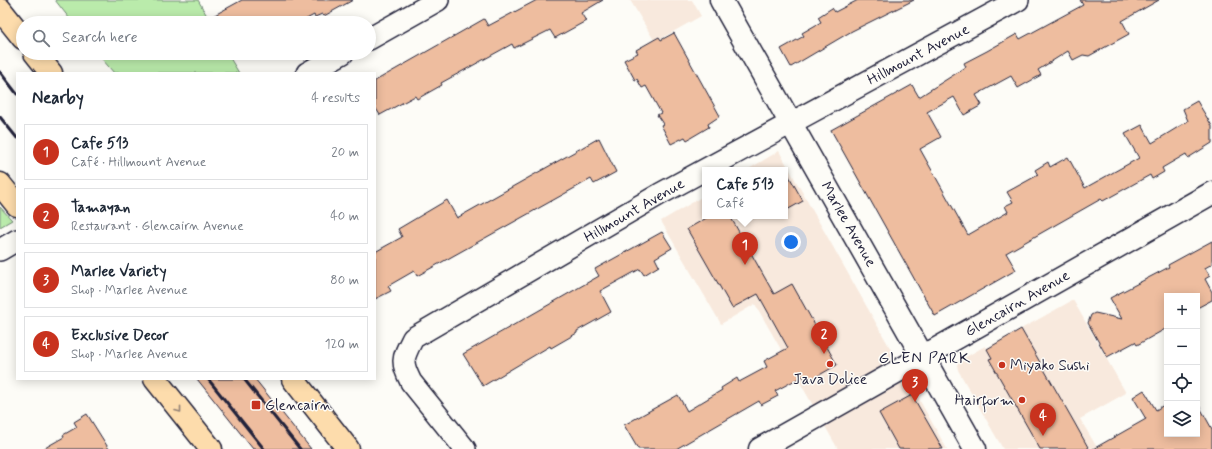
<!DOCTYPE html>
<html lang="en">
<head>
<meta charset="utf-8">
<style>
  :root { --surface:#fff; --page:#f6f6f7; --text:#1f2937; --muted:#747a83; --line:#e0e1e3; --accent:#c8321e }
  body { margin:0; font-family:Mynerve,sans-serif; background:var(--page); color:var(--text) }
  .controls { position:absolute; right:12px; bottom:12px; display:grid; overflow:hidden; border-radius:0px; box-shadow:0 2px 10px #0003 }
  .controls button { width:36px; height:36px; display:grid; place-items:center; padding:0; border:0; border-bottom:1px solid var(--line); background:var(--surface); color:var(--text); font:20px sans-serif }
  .you { position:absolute; left:791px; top:242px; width:14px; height:14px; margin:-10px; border:3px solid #fff; border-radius:50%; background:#1a73e8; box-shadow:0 0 0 6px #1a73e833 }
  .badge { display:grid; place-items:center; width:26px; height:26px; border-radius:50%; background:var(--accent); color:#fff; font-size:13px; font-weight:700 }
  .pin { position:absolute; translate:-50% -33px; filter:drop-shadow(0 1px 2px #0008) }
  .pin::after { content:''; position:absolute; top:21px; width:14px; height:12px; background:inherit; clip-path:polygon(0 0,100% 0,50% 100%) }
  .popup { position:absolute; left:702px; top:167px; width:86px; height:52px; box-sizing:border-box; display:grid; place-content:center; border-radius:0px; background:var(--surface); filter:drop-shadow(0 1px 3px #0005); font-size:13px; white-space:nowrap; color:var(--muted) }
  .popup b { font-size:15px; color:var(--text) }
  .popup::after { content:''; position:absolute; left:50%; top:100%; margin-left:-8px; border:8px solid transparent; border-top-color:var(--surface) }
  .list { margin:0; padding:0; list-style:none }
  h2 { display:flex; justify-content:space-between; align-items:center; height:52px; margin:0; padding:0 16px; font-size:17px }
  h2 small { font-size:13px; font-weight:400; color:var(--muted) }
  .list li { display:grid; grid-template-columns:26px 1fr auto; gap:12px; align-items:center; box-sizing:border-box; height:56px; margin:0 8px 8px; padding:0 8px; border:1px solid var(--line); border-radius:0px }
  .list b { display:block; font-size:15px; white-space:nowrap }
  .list p { margin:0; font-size:13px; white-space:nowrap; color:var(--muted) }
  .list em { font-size:13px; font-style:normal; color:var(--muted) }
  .icon { flex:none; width:22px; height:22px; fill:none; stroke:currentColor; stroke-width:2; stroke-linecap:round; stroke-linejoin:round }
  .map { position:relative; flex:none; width:1212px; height:449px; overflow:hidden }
  .search { position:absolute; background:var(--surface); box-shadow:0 2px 10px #0003; left:16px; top:16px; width:360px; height:44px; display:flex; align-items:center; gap:10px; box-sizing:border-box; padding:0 14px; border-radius:22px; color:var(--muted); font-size:15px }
  .panel { position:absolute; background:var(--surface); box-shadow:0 2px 10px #0003; left:16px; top:72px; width:360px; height:308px; border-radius:0px }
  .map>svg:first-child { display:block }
  .built { fill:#f8e9dd }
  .green { fill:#baebab; stroke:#6e8673 }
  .building { fill:#eebd9f; stroke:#22223b }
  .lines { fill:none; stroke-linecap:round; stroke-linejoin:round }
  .minor-casing { stroke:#22223b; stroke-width:24 }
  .tertiary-casing { stroke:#22223b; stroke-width:25 }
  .motorway-casing { stroke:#22223b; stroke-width:25 }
  .minor { stroke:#fdfcf7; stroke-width:21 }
  .tertiary { stroke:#fdfcf7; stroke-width:22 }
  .motorway { stroke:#fddcac; stroke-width:22 }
  .rail { stroke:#22223b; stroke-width:3 }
  .oneway { stroke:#907f74 }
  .poi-dot { fill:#c8321e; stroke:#fdfcf7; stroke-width:1.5 }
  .labels { text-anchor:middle; stroke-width:3; stroke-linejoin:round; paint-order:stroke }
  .street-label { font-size:15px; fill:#22223b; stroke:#fdfcf7 }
  .poi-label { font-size:15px; fill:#22223b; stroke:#fdfcf7; text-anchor:start }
  .neighbourhood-label { font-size:16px; letter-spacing:1px; fill:#22223b; stroke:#fdfcf7 }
</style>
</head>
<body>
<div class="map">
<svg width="1212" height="449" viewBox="0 0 1212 449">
  <rect width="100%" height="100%" fill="#fdfcf7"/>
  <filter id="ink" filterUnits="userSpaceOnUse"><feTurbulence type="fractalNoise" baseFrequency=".025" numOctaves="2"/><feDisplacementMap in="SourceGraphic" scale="8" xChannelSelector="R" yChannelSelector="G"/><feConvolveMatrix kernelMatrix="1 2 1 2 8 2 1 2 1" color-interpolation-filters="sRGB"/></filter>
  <g filter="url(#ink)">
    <g class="built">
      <polygon points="630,0 692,0 701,16 655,42"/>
      <polygon points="779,151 947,449 838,449 755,304 721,324 661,221 705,195 705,216 785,216 785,170 747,170"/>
      <polygon points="1073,300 1126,393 1080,419 1098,449 1003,449 958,370 957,365 959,361 985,346 987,348"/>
    </g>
    <g class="green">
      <polygon points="55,0 198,0 211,23 73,23"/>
      <polygon points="97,53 227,53 239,73 114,73"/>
      <polygon points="0,207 12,220 0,227"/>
    </g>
    <g class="building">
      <polygon points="242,0 353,0 324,16 322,14 315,17 314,15 299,23 200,23"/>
      <polygon points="537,0 603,0 581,13 586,21 555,38 550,30 514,48 512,44 441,83 442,85 417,99 415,96 380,115 375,107 375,81 484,19 488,26"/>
      <polygon points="858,0 914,0 852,31 791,67 781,49 804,36 802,33 821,22 818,17 832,8 835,12"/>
      <polygon points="1080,0 1159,0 1122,21 1129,34 1089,56 1083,55 1073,60 1068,51 1038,70 1041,75 1018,88 1011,76 976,95 982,105 964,115 954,97 927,112 941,137 920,149 968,235 1008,212 1005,206 1013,202 1007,192 1038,175 1035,170 1048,162 1050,167 1068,157 1085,188 1139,158 1125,134 1142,125 1152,143 1188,121 1183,109 1197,101 1212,126 1212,143 1188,158 1186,154 1162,168 1164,172 1152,179 1150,175 1103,201 1101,199 1006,253 1016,270 935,316 831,130 912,85 919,97 966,67 964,63 987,51 1017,34 1020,39 1083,5"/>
      <polygon points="674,33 720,116 708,124 709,127 687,140 685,137 671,144 661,125 663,124 657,115 661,113 646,86 642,88 637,79 635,80 624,60 638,53 636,50 659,37 661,40"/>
      <polygon points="599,138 616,172 594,184 591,179 417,276 414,271 388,286 391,291 375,299 375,252 402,237 398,229 447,200 457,218"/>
      <polygon points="785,169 803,201 785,211"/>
      <polygon points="710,216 730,216 774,294 792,284 837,365 807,382 803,376 775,391 778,396 761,405 759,401 676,449 638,449 624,425 678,395 687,411 722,390 721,388 737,378 739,382 767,367 764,361 788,348 758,294 732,308 687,229"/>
      <polygon points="662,232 672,248 655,258 659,266 644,275 640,269 600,291 611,312 577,331 577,333 551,348 550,346 483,386 463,354 599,276 595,269"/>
      <polygon points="1212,241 1212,264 1205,268 1210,276 1205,279 1212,292 1212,300 1197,308 1197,296 1167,296 1167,328 1137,345 1135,342 1107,357 1088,323 1091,315 1095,313 1122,319 1110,298 1169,267 1168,265"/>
      <polygon points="1021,329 1074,422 1089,449 1040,449 989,359 992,358 987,349"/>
      <polygon points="197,379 255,379 311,449 253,449"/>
      <polygon points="1144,390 1156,410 1167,403 1167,434 1197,434 1197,402 1212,429 1212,449 1093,449 1146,419 1133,397"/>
      <polygon points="912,395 943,449 899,449 879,413"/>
      <polygon points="87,414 109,449 43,449 64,437 63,435 77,427 74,422"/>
    </g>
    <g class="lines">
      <defs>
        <g id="minor">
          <polyline points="369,39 438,0"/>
          <polyline points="307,73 343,53"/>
          <polyline points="0,250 17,240"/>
          <path d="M465,449L411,382C400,361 403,358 413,338L660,194L1018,0"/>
        </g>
        <g id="tertiary">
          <polyline points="721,0 975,449"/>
          <polyline points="760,449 1212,193"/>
        </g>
        <g id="motorway">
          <polyline points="0,9 23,38"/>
          <polyline points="35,53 51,73"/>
          <polyline points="0,184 17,205"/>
          <polyline points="155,379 211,449"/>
          <polyline points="293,379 348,449"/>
        </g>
      </defs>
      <use href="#minor" class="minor-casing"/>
      <use href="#tertiary" class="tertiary-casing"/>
      <use href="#motorway" class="motorway-casing"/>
      <use href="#minor" class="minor"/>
      <use href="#tertiary" class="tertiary"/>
      <use href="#motorway" class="motorway"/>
      <g class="rail">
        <polyline points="0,72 17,94"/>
        <polyline points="0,117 17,138"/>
        <polyline points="208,379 264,449"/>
        <polyline points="244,379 300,449"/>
      </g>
    </g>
    <defs><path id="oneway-chevron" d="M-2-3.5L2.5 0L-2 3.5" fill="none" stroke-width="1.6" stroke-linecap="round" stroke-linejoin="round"/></defs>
    <use class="oneway" href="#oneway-chevron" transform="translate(179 410) rotate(52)"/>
  </g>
  <g class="poi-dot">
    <circle cx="830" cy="364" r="4"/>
    <circle cx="1002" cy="365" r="4"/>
    <circle cx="1022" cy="400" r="4"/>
    <rect x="251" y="400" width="10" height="10" rx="2"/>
  </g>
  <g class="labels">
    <g class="street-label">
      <text transform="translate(918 54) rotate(-28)" y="5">Hillmount Avenue</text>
      <text transform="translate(634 210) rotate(-30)" y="5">Hillmount Avenue</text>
      <text transform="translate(849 224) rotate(60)" y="5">Marlee Avenue</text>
      <text transform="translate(1017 303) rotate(-30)" y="5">Glencairn Avenue</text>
    </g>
    <g class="poi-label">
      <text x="1010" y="370">Miyako Sushi</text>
      <text x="830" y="384" text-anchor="middle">Java Dolice</text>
      <text x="1014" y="405" text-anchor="end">Hairform</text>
      <text x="265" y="410">Glencairn</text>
    </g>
    <g class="neighbourhood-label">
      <text x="925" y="363">GLEN PARK</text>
    </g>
  </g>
</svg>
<div class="controls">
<button>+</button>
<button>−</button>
<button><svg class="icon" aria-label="locate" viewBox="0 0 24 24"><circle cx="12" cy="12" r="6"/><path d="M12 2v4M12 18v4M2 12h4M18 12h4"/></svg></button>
<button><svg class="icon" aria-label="layers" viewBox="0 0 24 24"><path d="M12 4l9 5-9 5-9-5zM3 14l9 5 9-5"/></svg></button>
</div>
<div class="you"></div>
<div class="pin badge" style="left:745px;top:265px">1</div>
<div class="popup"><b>Cafe 513</b>Café</div>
<div class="pin badge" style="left:824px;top:354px">2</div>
<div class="pin badge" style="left:915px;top:402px">3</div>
<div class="pin badge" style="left:1043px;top:436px">4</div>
<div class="search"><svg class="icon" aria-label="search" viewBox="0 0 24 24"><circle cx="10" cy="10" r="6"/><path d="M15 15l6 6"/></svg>Search here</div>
<section class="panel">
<h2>Nearby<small>4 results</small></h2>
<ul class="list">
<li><span class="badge">1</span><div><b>Cafe 513</b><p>Café · Hillmount Avenue</p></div><em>20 m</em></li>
<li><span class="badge">2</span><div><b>Tamayan</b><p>Restaurant · Glencairn Avenue</p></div><em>40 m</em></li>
<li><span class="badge">3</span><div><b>Marlee Variety</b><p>Shop · Marlee Avenue</p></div><em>80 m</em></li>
<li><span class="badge">4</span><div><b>Exclusive Decor</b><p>Shop · Marlee Avenue</p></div><em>120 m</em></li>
</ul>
</section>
</div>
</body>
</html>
